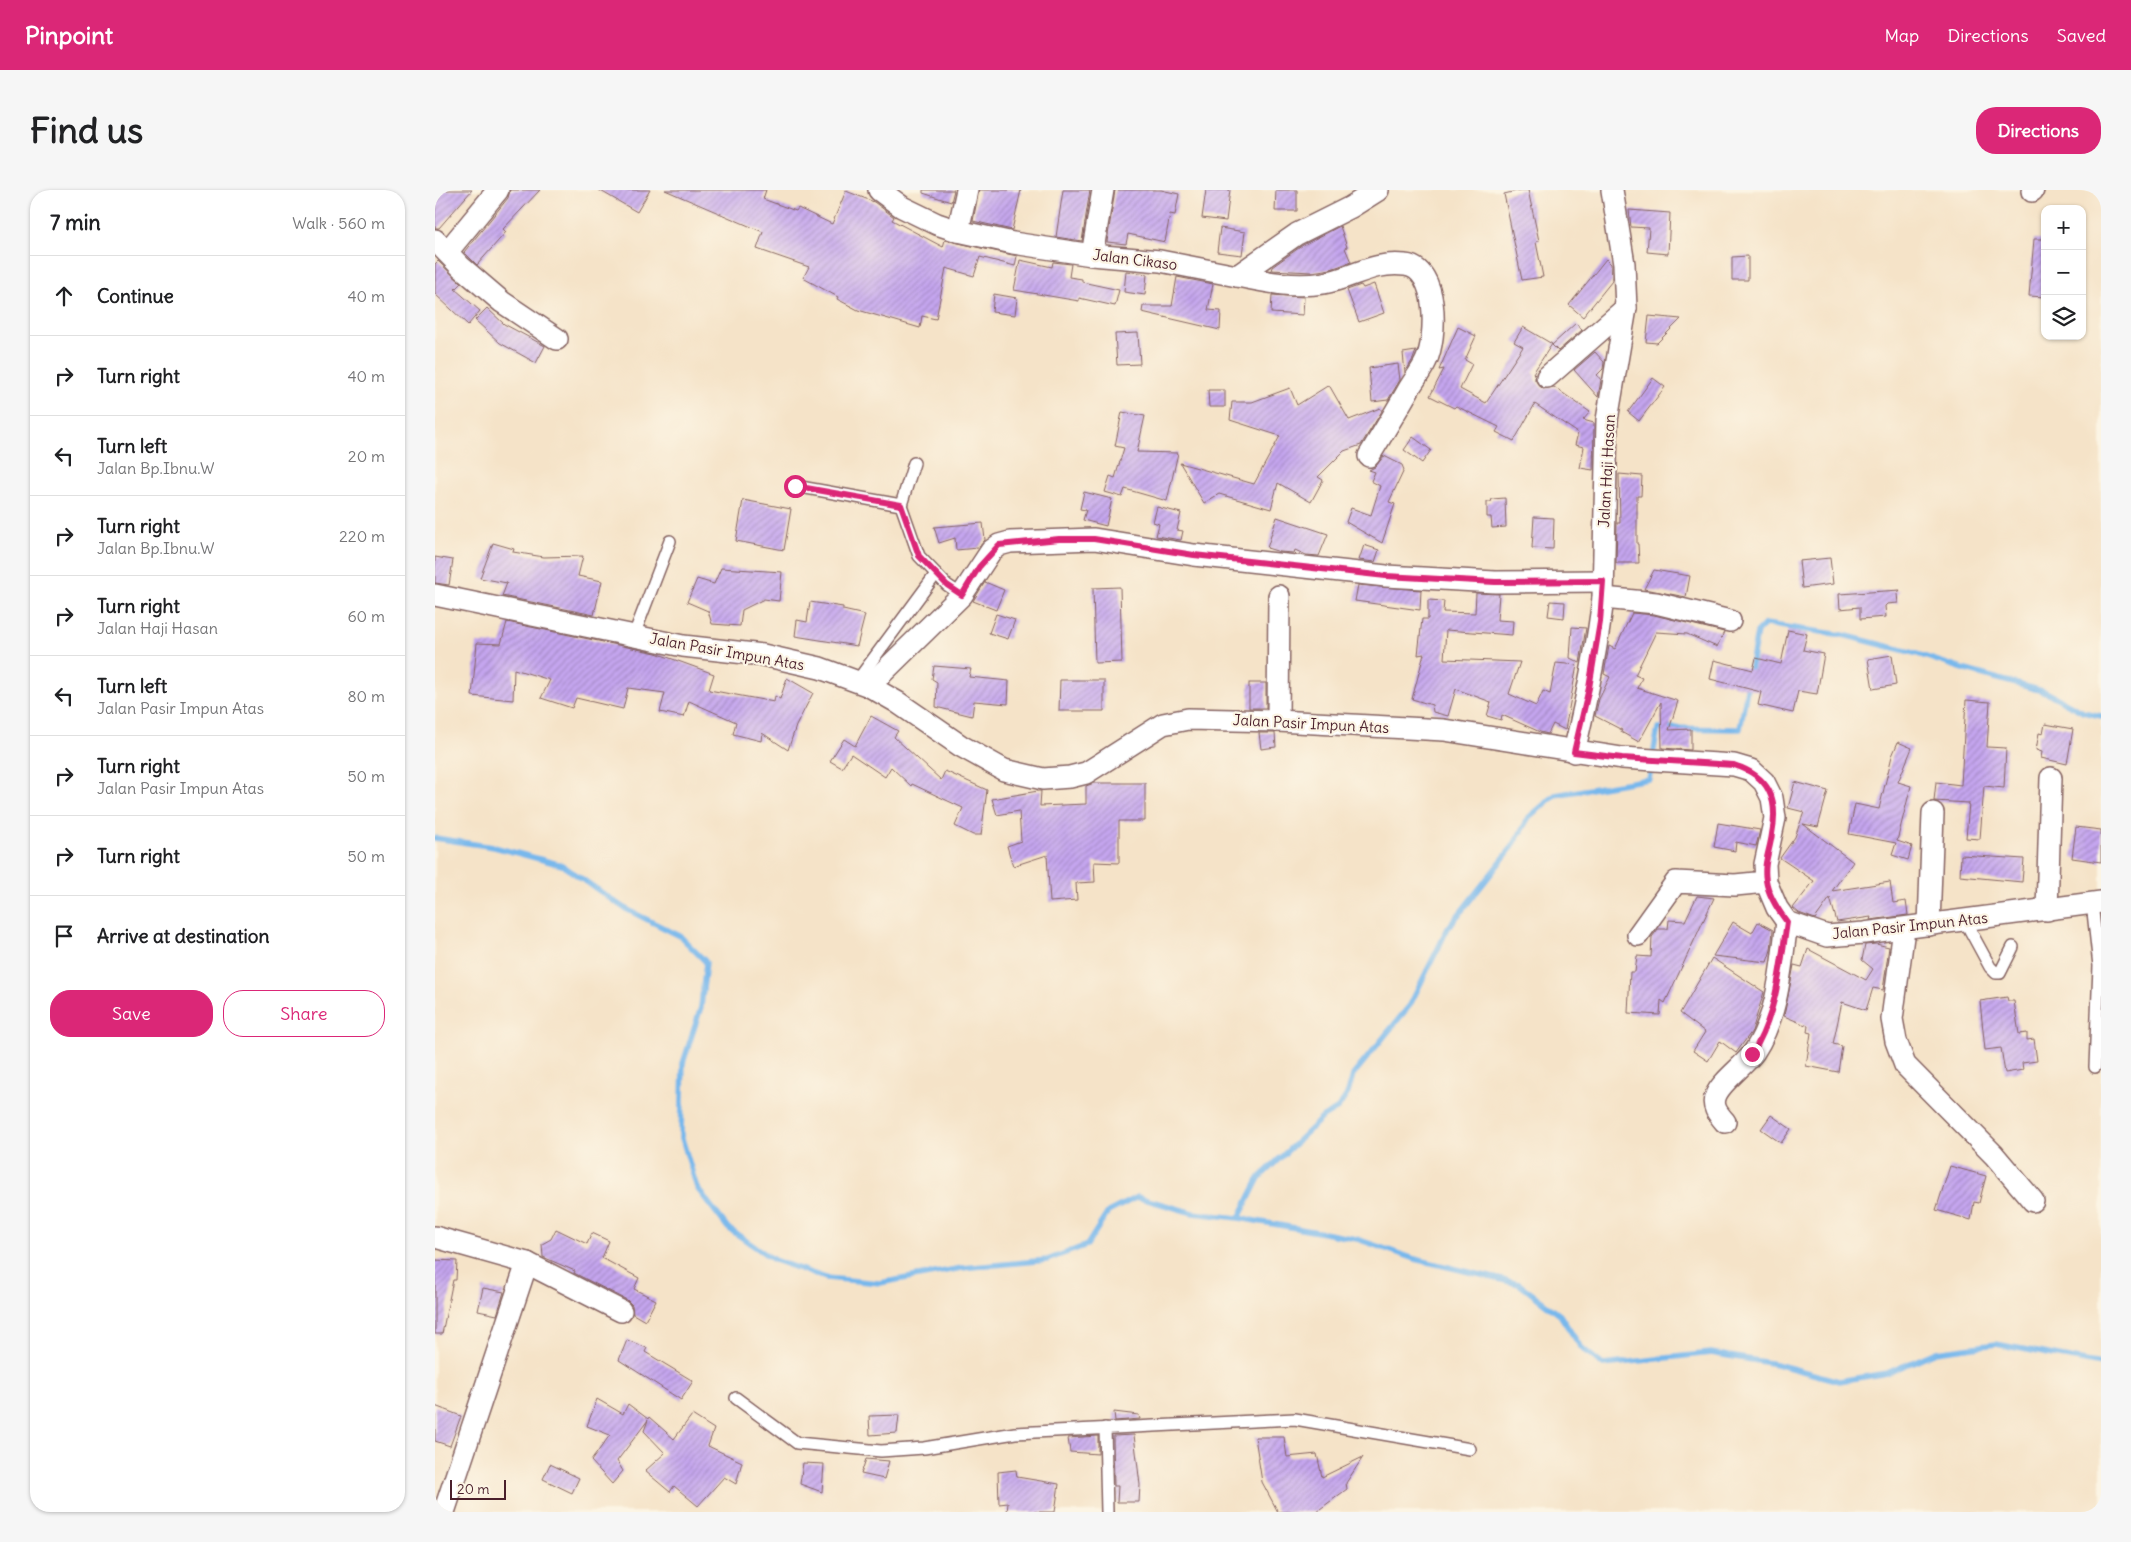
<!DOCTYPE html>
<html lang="en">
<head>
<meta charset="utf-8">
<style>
  :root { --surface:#fff; --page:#f6f6f6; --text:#202124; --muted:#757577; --line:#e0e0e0; --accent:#db2777 }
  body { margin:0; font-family:Delius,sans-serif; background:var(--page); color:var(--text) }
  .controls { position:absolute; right:15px; top:15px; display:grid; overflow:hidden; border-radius:10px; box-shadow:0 1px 4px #0004 }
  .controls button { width:45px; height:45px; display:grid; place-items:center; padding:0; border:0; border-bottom:1px solid var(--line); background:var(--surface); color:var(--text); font:25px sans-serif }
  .scale { position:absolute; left:15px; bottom:12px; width:56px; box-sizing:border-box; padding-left:5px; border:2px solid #4a1f2b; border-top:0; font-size:14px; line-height:18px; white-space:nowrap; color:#4a1f2b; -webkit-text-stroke:4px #fcf5e5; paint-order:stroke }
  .stop { position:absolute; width:15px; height:15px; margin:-11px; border:4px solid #db2777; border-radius:50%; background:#fff }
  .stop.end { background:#db2777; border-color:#fff; box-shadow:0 1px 5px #0008 }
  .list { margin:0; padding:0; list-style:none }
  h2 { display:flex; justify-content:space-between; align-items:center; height:65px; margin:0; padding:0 20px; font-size:21px }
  h2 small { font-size:16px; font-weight:400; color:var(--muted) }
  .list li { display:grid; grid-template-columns:32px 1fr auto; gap:15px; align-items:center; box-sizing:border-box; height:80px; padding:0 20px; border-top:1px solid var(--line) }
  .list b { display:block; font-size:19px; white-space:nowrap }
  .list p { margin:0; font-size:16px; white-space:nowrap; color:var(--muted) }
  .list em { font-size:16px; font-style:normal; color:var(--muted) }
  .actions { display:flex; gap:10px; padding:15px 20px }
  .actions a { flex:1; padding:11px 0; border:1px solid var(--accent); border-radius:20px; text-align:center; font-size:18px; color:var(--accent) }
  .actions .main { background:var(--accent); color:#fff }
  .icon { flex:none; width:28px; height:28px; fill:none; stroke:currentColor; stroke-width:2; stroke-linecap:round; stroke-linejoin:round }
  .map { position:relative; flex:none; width:1666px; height:1322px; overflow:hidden; border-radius:20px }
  header { display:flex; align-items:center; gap:30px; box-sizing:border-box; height:70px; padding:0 25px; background:var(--accent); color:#fff }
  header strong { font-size:24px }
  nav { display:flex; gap:28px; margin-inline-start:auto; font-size:18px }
  .intro { display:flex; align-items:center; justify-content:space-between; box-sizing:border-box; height:120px; padding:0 30px }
  h1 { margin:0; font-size:35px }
  .button { padding:12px 22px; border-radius:20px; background:var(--accent); color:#fff; font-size:18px; font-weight:700 }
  main { display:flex; gap:30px; padding:0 30px }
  aside { flex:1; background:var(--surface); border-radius:20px; box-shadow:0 1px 4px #0004 }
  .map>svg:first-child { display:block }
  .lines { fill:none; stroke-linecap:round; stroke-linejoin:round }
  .stream { stroke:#78b8ec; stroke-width:5.5 }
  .building { fill:url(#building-hatch) }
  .service-casing { stroke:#866462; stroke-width:14 }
  .minor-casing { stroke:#866462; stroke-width:24 }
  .service { stroke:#fff; stroke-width:11 }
  .minor { stroke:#fff; stroke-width:21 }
  .route { stroke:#db2777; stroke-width:6 }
  .labels { text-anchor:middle; stroke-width:4.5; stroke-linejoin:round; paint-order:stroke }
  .street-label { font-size:15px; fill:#4a1f2b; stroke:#fcf5e5 }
</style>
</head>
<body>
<header>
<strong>Pinpoint</strong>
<nav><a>Map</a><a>Directions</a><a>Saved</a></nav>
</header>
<div class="intro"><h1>Find us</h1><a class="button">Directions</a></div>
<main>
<aside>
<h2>7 min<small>Walk · 560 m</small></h2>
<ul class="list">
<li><svg class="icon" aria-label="ahead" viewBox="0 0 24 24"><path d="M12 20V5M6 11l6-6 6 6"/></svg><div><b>Continue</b></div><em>40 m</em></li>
<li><svg class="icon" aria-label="right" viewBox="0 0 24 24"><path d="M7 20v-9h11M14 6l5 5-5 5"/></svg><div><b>Turn right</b></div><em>40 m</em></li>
<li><svg class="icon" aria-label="left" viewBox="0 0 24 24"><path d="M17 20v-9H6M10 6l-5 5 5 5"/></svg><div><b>Turn left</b><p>Jalan Bp.Ibnu.W</p></div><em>20 m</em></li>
<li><svg class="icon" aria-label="right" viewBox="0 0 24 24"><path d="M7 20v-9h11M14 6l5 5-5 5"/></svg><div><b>Turn right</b><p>Jalan Bp.Ibnu.W</p></div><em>220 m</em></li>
<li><svg class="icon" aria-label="right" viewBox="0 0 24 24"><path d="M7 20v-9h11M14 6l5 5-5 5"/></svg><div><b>Turn right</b><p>Jalan Haji Hasan</p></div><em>60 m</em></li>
<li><svg class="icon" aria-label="left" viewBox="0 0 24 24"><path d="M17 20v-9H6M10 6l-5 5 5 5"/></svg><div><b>Turn left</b><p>Jalan Pasir Impun Atas</p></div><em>80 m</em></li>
<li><svg class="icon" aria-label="right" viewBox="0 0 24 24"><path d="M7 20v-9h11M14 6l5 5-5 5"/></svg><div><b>Turn right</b><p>Jalan Pasir Impun Atas</p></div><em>50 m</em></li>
<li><svg class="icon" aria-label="right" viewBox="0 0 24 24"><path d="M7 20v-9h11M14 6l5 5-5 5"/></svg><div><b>Turn right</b></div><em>50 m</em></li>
<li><svg class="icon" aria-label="arrive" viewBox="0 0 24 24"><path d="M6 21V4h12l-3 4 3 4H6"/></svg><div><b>Arrive at destination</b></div></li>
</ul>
<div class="actions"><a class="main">Save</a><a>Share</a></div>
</aside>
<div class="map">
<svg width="1666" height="1322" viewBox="0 0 1666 1322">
  <defs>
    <pattern id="building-hatch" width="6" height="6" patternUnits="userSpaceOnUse" patternTransform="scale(1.25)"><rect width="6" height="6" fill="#c5a6ef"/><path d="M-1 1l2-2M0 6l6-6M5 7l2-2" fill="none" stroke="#a287c2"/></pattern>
  </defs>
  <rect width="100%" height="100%" fill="#fcf5e5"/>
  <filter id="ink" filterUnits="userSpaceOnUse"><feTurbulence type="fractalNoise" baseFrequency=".02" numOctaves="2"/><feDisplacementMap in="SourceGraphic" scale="10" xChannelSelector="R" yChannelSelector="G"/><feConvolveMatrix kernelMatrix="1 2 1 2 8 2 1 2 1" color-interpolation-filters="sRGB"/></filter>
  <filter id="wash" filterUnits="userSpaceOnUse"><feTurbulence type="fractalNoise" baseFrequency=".0096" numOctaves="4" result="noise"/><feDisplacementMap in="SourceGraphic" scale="20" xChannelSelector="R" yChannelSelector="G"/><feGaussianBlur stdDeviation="1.12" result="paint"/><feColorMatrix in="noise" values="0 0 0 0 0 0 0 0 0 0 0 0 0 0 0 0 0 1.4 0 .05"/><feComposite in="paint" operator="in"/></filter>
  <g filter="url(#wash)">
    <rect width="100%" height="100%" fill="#f5e3c8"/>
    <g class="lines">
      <g class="stream">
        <polyline points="1218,565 1223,538 1305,539 1322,442 1330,434 1408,445 1479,463 1531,480 1611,502 1648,522 1666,526"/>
        <polyline points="0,648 59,657 127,675 189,718 245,746 271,772 266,817 248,873 246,945 262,998 293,1038 339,1070 391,1088 445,1093 527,1078 612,1070 652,1055 673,1022 702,1007 758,1023 804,1028 922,1049 980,1069 1084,1094 1125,1125 1145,1156 1168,1175 1276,1163 1341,1174 1404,1191 1452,1183 1501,1162 1561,1154 1666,1174"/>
        <polyline points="804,1028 824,988 888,927 903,918 913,903 918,885 975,815 1013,738 1078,656 1094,627 1120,605 1214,589 1217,574"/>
      </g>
    </g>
    <g id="blocks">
      <g class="building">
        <polygon points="8,0 37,0 4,38 0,38 0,10"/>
        <polygon points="75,0 105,0 68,39 71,42 42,75 29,62 73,8"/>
        <polygon points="164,0 215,0 202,22"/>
        <polygon points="230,0 331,0 328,9 361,21 363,18 397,34 411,1 439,12 459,27 457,30 508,57 510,50 582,66 580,76 545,67 539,86 511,78 501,129 487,126 485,138 423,120 402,109 403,107 368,88 374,77 322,59 328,42"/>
        <polygon points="488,0 519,0 516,12 488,3"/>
        <polygon points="544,0 586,0 577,40 538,31"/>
        <polygon points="628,0 655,0 647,51 621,47"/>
        <polygon points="680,0 726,0 744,4 740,25 735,24 730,52 693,44 691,54 672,52"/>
        <polygon points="771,0 795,0 791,31 767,28"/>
        <polygon points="841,0 862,0 862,21 840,21"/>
        <polygon points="1086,0 1093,0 1104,51 1101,52 1108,87 1087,90 1069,4"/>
        <polygon points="1194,20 1235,23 1233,64 1212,62 1214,38 1196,37"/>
        <polygon points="905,36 912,57 910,58 916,72 896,79 877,82 836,80 837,77 868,55"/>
        <polygon points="785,38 810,42 807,65 782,62"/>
        <polygon points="1599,49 1610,49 1610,107 1594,106"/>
        <polygon points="1313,66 1313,90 1297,90 1297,67"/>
        <polygon points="1171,69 1176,74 1177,91 1148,127 1134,115"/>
        <polygon points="585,70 617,77 618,72 636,74 634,87 647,89 647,92 684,100 680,116 644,108 644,111 579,100"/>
        <polygon points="3,71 26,93 20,99 45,121 33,135 0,104 0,74"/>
        <polygon points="691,81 712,84 710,105 689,102"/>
        <polygon points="742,87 778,94 773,120 786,121 785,140 707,122 708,116 737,116"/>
        <polygon points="939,94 949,123 924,132 912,100 926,95 928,98"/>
        <polygon points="559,104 582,108 580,125 557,122"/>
        <polygon points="837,105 869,107 868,125 836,123"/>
        <polygon points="52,118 69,134 110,156 101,173 65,153 40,130"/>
        <polygon points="1214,126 1246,129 1222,153 1211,152"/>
        <polygon points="1141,133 1147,140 1123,161 1117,155"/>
        <polygon points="1023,137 1041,146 1030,170 1037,174 1025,199 1051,213 1088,157 1079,152 1088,137 1117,154 1098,183 1100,185 1100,190 1108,199 1119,197 1155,222 1148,230 1159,233 1158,280 1145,278 1149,257 1140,255 1143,243 1100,214 1079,251 1061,242 1064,237 1021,216 1019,218 995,206 1009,179 1004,180"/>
        <polygon points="703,143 705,174 682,175 680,144"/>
        <polygon points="981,161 978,169 970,183 968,163"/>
        <polygon points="1160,162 1169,172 1168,179 1162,185 1166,190 1163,207 1139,180"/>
        <polygon points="963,174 965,190 953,210 937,212 934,178"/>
        <polygon points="1218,188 1230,197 1204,231 1193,222"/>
        <polygon points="894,195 914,230 945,218 947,221 926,255 909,261 883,287 888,290 876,312 843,293 836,319 784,304 769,313 745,273 819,294 845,246 795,230 797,212 817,212 855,198 862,215"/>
        <polygon points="773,200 790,200 790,217 774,217"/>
        <polygon points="687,222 710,226 702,262 743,263 732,311 690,299 687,307 670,302 675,286 680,288 689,258 680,256"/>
        <polygon points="978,247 996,260 987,273 969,260"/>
        <polygon points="949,266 967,275 969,280 954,312 960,314 947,353 911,332 916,318 936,325 945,296 936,291 940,282 934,280 940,277"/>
        <polygon points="1184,284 1207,286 1206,306 1202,306 1202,354 1203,354 1204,373 1181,373 1182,333 1185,333"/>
        <polygon points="649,302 677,309 671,336 648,330 651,320 645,319"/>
        <polygon points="1070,308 1071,337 1057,338 1056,327 1052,327 1052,312 1056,312 1057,309"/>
        <polygon points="308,310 356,319 349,360 301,351"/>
        <polygon points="722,317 746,323 742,340 748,341 746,350 721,346 724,334 718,332"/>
        <polygon points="842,327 893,344 884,366 871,365 860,360 859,363 845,362 832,358"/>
        <polygon points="1099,327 1119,328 1118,359 1097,358"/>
        <polygon points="548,333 550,350 543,358 521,360 520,348 504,353 499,337"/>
        <polygon points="58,353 79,359 78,362 109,367 148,366 143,386 167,391 159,425 67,406 72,393 45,388"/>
        <polygon points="929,355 944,360 940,372 924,370"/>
        <polygon points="0,367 18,370 14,395 0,393"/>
        <polygon points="1395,368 1398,394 1367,398 1364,371"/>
        <polygon points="286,378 347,382 344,411 329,409 307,420 305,436 277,434 273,421 252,412 262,389 279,394"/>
        <polygon points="1219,380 1255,386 1251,407 1209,399"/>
        <polygon points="550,392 569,400 561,420 538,411"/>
        <polygon points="923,395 986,400 985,420 920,411"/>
        <polygon points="685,397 687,472 660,473 658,398"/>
        <polygon points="1465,400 1462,404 1463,413 1452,414 1450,416 1451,427 1425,429 1425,417 1405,419 1404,404"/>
        <polygon points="1041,403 1064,404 1062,430 1078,431 1077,445 1011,440 1009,469 1085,472 1074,504 1101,516 1108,501 1115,504 1121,473 1142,475 1130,540 1118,534 1113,544 1105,542 1067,525 1066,530 1052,526 1056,512 1021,499 1013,526 998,522 997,515 977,509 989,464 983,465 987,429 993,429 993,410 1009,411 1008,422 1040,423"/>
        <polygon points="1115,411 1130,412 1129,428 1113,426"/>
        <polygon points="375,412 408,417 408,420 430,425 422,456 360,446 362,430 372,432"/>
        <polygon points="1197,423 1219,425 1289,442 1282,457 1252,444 1221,442 1200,485 1207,488 1202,498 1243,511 1234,540 1256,539 1256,560 1227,558 1226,512 1204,552 1186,542 1187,540 1160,526 1164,509 1175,487 1169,484 1174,456 1180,459"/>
        <polygon points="561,424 580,430 573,449 554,443"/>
        <polygon points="72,432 221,463 279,484 274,500 339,512 340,506 345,509 352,488 378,503 361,536 353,560 327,543 326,551 298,544 301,532 254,511 249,527 225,522 230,503 193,498 188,519 141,508 137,518 106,508 115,490 79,479 78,510 37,506 42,453 66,454"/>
        <polygon points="1137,437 1151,438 1145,473 1135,468"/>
        <polygon points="1353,440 1372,444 1368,460 1389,464 1382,504 1363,501 1358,523 1323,515 1326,502 1275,489 1279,470 1318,480 1321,468 1346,474"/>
        <polygon points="1457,465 1461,495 1438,499 1433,469"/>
        <polygon points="499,476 536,479 534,487 574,491 573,514 539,511 537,526 501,517 502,492 497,489"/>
        <polygon points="625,490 669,490 669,521 624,521"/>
        <rect x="814" y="493" width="17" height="25"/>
        <polygon points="1531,510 1555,512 1552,557 1571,558 1569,598 1549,596 1545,649 1531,648 1534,613 1499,611 1501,592 1526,595"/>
        <polygon points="436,526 463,541 459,547 506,590 510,581 552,600 546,645 538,645 520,636 528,618 477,594 476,596 456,577 450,587 416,564 407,578 395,571 409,549 420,556"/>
        <polygon points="1610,534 1638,539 1632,574 1606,568 1607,562 1601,560 1604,543 1608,544"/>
        <polygon points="824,543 840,543 841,557 826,559"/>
        <polygon points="1463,552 1477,558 1463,592 1476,596 1462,651 1477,656 1473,670 1457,665 1461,653 1414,644 1420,614 1444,619 1457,566"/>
        <polygon points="1360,592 1393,601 1383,637 1368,634 1418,672 1397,701 1455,692 1458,713 1471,711 1473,725 1435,730 1436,727 1402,732 1395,708 1380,729 1364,723 1358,718 1379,691 1345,668 1360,647 1369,622 1353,618"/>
        <polygon points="659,593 710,593 710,631 684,631 684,673 659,672 660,692 641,693 642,710 615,712 612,665 578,676 572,656 586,651 584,621 562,625 557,609 603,601 606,601 605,616 651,614 651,596"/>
        <polygon points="1283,633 1325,640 1321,656 1301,652 1300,661 1279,657"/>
        <polygon points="1641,637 1666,640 1666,672 1637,668"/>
        <polygon points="1526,665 1589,669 1587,692 1525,686"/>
        <polygon points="1262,706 1279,708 1230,813 1226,810 1225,825 1193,823 1195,782 1200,782 1202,766 1216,767 1217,747 1223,739 1233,739 1234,730 1250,731"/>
        <polygon points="1298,732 1317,743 1323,732 1338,740 1336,760 1332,772 1278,766"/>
        <polygon points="1441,754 1454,757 1448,800 1438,798 1431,820 1407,812 1398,854 1407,856 1403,882 1371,876 1376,843 1372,842 1373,836 1349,826 1359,775 1367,777 1373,759 1431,790 1438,779 1427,770 1430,755"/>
        <polygon points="1277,768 1329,802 1317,841 1301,863 1285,851 1273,871 1258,861 1270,842 1245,823"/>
        <polygon points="1572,807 1573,811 1579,811 1584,844 1592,843 1592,850 1599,849 1602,871 1587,873 1588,880 1570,883 1566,858 1550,860 1545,811"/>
        <polygon points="1336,925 1356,939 1346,953 1326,939"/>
        <polygon points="1515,976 1551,986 1544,1013 1539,1012 1536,1030 1501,1020"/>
        <polygon points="121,1039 152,1054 157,1043 174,1051 167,1068 204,1088 199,1099 221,1110 210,1131 198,1124 197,1115 192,1110 139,1083 140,1081 108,1067 107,1054 116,1049"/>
        <polygon points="0,1070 22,1071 21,1090 18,1090 7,1144 0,1144"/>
        <polygon points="48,1098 69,1102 62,1125 43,1121"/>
        <polygon points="192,1150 212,1158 210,1162 258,1191 246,1210 184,1170"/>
        <polygon points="162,1209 188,1224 193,1214 213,1229 214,1227 239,1249 257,1225 279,1239 273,1256 307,1272 301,1294 289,1287 263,1316 239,1296 235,1302 210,1281 230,1263 209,1241 213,1230 182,1271 188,1281 177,1294 156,1271 175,1245 152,1236"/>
        <polygon points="0,1216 26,1226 15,1256 0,1251"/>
        <polygon points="679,1222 704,1225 705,1229 680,1231"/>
        <polygon points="464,1225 462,1243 435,1245 434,1226"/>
        <polygon points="699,1245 705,1295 704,1312 682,1312 683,1296 679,1296 678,1246"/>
        <polygon points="663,1246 663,1264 635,1262 633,1248"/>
        <polygon points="820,1247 849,1247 852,1267 882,1264 887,1287 928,1267 911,1293 912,1299 881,1322 843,1322 827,1292"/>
        <polygon points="431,1269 454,1271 449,1289 426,1284"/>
        <polygon points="368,1273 389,1274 387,1302 365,1294"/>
        <polygon points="115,1274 144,1288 137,1303 108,1289"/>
        <polygon points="581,1280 582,1287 624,1294 620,1322 572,1322 573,1313 564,1314 563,1282"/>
      </g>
    </g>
  </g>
  <g filter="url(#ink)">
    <use href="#blocks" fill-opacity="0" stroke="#866462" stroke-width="1"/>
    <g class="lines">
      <defs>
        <g id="service">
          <polyline points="360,296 466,315 484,366 512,395 527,405"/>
          <polyline points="466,315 479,273"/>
          <polyline points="199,445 235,351"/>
          <polyline points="422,491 501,384"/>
          <polyline points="1657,713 1664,776 1660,877"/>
          <polyline points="1530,731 1555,777 1561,783 1565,783 1578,757"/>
          <polyline points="301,1208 362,1253 446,1261 489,1258 580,1243 860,1229 1035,1259"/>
          <polyline points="670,1238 672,1322"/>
        </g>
        <g id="minor">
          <polyline points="444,0 467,17 502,34 523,41 578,53 657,65 725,71 802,86 862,44 916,17 943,0"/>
          <polyline points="1597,1 1598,0"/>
          <polyline points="523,41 532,0"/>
          <polyline points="0,50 26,77 67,112 122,149"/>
          <polyline points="12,62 63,0"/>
          <polyline points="657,65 668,0"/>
          <path d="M802,86C831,92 859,98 889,93C918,88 938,71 970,75C1004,78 1002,148 991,171C987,180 980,189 975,197C962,220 948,243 934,266"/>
          <polyline points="1112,187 1191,118"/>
          <polyline points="0,405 248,456 328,465 385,478 434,496 462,512 526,556 569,580 608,589 635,587 651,583 728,534 753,529 843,531 1009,540 1187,568 1299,575 1316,580 1329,592 1337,608 1340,628 1330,674 1331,692 1342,718 1352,732 1392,746 1429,743 1666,712"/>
          <polyline points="1168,408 1221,413 1295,431"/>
          <polyline points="434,496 527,405 556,361 564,355 575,352 659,349 759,365 951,386 1060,392 1168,391"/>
          <polyline points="843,531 844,406"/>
          <path d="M1139,562C1151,511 1162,460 1168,408L1172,230L1191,118L1189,74L1177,0"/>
          <polyline points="1612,720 1616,588"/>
          <polyline points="1494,735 1498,623"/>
          <polyline points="1469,739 1457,829 1461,851 1470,875 1559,965 1598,1011"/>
          <polyline points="1203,745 1241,692 1300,695 1331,692"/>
          <path d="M1290,932C1283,924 1276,916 1281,905C1286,892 1310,875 1319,862C1344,824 1346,776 1352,732"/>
          <polyline points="0,1047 92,1073 186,1121"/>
          <polyline points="9,1322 92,1073"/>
        </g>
      </defs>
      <use href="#service" class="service-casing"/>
      <use href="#minor" class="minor-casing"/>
      <use href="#service" class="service"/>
      <use href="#minor" class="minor"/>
    </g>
  </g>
  <g class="lines" filter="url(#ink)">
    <path class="route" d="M360,296L466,315L484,366L512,395L527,405L544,377L564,355L624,349H659L759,365L951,386L1060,392L1168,391L1165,432L1154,498L1139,562L1187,568L1299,575C1334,586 1344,609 1337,644C1335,660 1328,674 1331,690C1333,705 1343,720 1352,732C1345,778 1342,824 1317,864"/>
  </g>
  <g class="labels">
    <g class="street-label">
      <text transform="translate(700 70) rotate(7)" y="5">Jalan Cikaso</text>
      <text transform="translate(1172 281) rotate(-87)" y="5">Jalan Haji Hasan</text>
      <text transform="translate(292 462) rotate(10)" y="5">Jalan Pasir Impun Atas</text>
      <text transform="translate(876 534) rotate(3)" y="5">Jalan Pasir Impun Atas</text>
      <text transform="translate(1475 736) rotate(-6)" y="5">Jalan Pasir Impun Atas</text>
    </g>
  </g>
</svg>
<div class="controls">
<button>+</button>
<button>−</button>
<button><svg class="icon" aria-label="layers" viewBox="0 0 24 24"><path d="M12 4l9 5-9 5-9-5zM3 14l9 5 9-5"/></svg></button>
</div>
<div class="scale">20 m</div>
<div class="stop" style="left:360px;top:296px"></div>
<div class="stop end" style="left:1317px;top:864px"></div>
</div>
</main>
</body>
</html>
